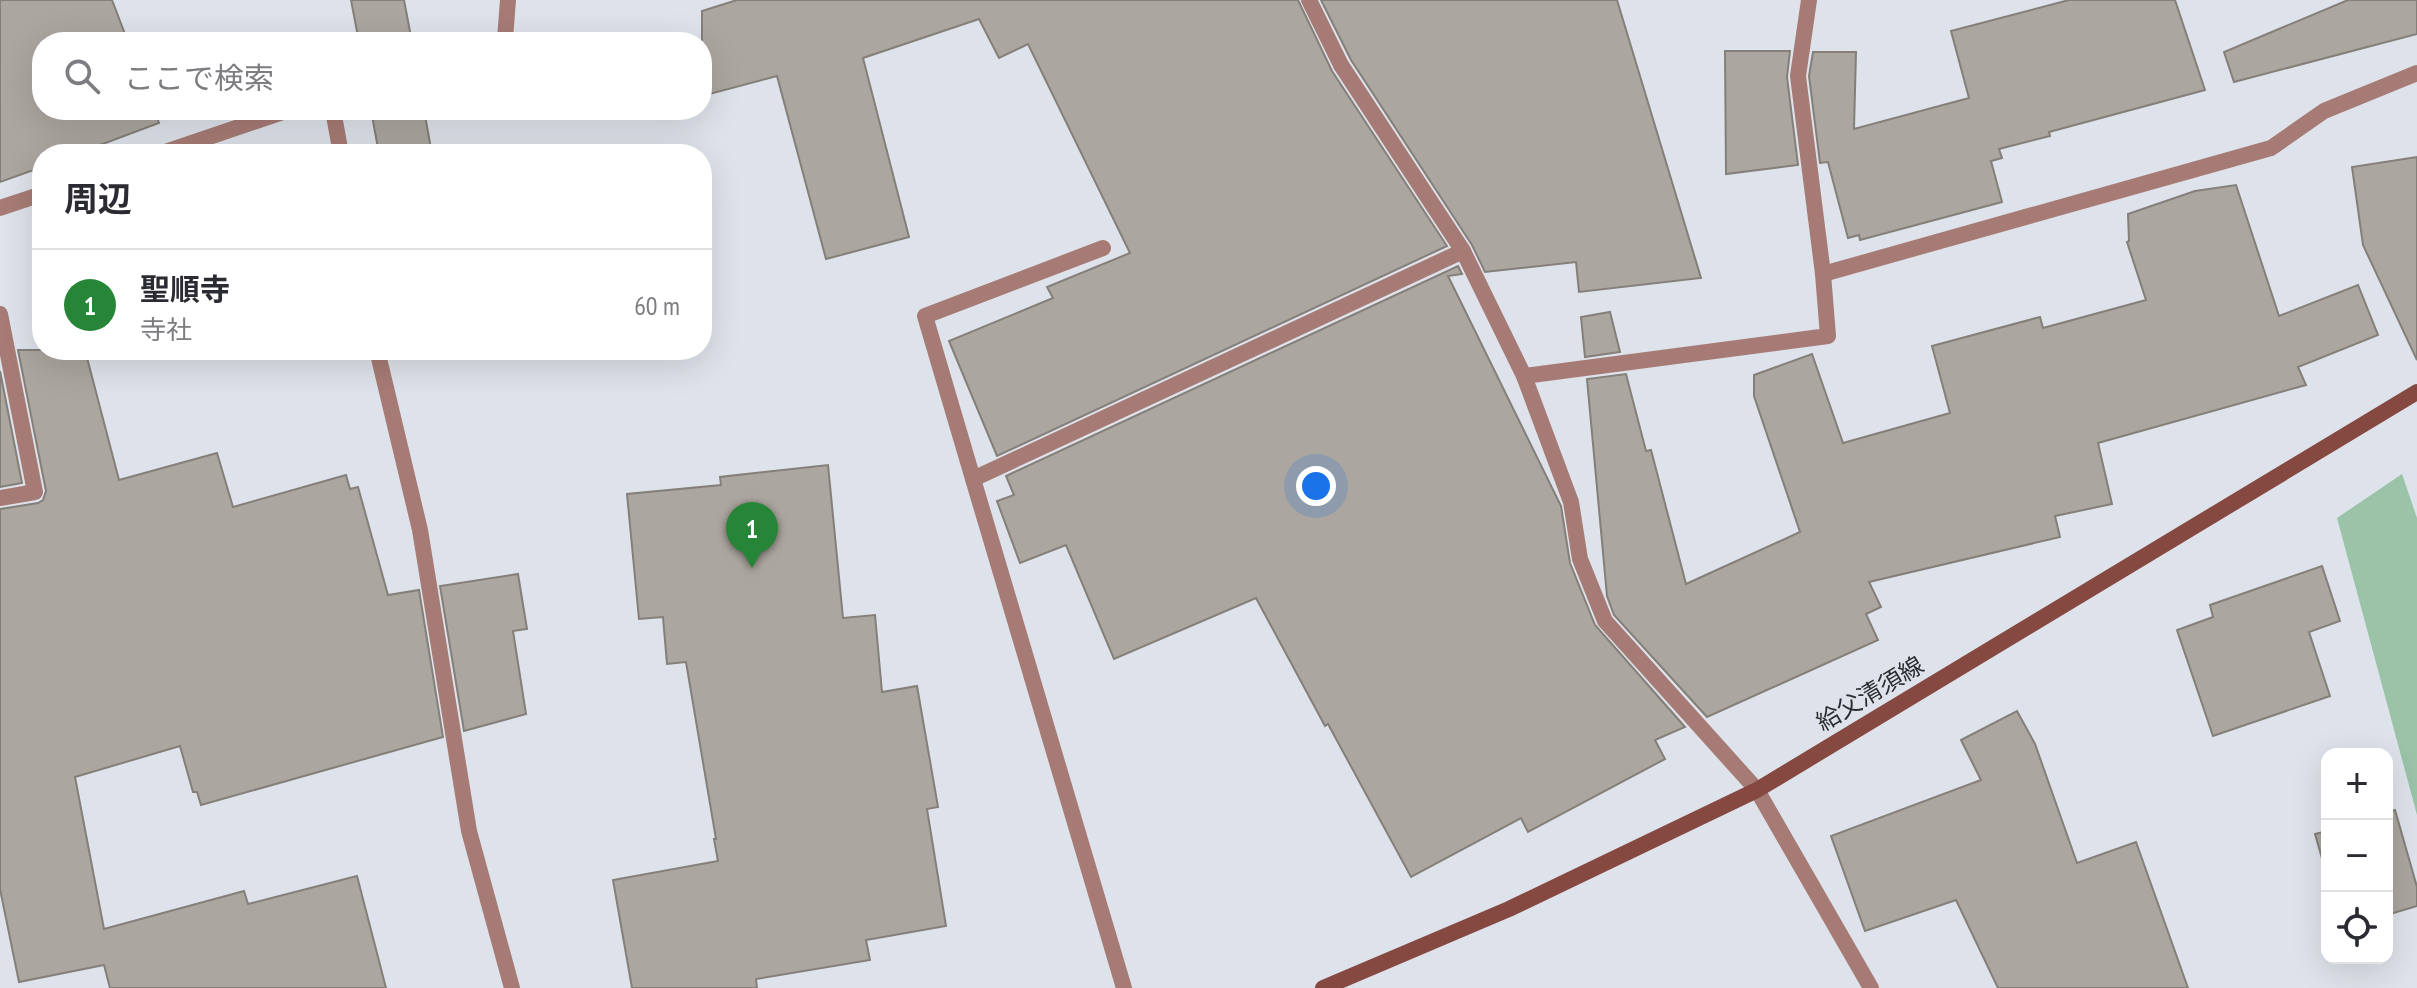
<!DOCTYPE html>
<html lang="ja">
<head>
<meta charset="utf-8">
<style>
  :root { --surface:#fff; --page:#f7f7f7; --text:#2b2b33; --muted:#7c7c81; --line:#e1e1e2; --accent:#278537 }
  body { margin:0; font-family:"PT Sans Narrow","Noto Sans JP",sans-serif; background:var(--page); color:var(--text) }
  .controls { position:absolute; right:24px; bottom:24px; display:grid; overflow:hidden; border-radius:16px; box-shadow:0 8px 32px #0002 }
  .controls button { width:72px; height:72px; display:grid; place-items:center; padding:0; border:0; border-bottom:2px solid var(--line); background:var(--surface); color:var(--text); font:40px sans-serif }
  .you { position:absolute; left:1316px; top:486px; width:28px; height:28px; margin:-20px; border:6px solid #fff; border-radius:50%; background:#1a73e8; box-shadow:0 0 0 12px #1a73e833 }
  .badge { display:grid; place-items:center; width:52px; height:52px; border-radius:50%; background:var(--accent); color:#fff; font-size:26px; font-weight:700 }
  .pin { position:absolute; translate:-50% -66px; filter:drop-shadow(0 2px 4px #0008) }
  .pin::after { content:''; position:absolute; top:42px; width:28px; height:24px; background:inherit; clip-path:polygon(0 0,100% 0,50% 100%) }
  .list { margin:0; padding:0; list-style:none }
  h2 { display:flex; justify-content:space-between; align-items:center; height:104px; margin:0; padding:0 32px; font-size:34px }
  h2 small { font-size:26px; font-weight:400; color:var(--muted) }
  .list li { display:grid; grid-template-columns:52px 1fr auto; gap:24px; align-items:center; box-sizing:border-box; height:112px; padding:0 32px; border-top:2px solid var(--line) }
  .list b { display:block; font-size:30px; white-space:nowrap }
  .list p { margin:0; font-size:26px; white-space:nowrap; color:var(--muted) }
  .list em { font-size:26px; font-style:normal; color:var(--muted) }
  .icon { flex:none; width:44px; height:44px; fill:none; stroke:currentColor; stroke-width:2; stroke-linecap:round; stroke-linejoin:round }
  .map { position:relative; flex:none; width:2417px; height:988px; overflow:hidden }
  .search { position:absolute; background:var(--surface); box-shadow:0 8px 32px #0002; left:32px; top:32px; width:680px; height:88px; display:flex; align-items:center; gap:20px; box-sizing:border-box; padding:0 28px; border-radius:32px; color:var(--muted); font-size:30px }
  .panel { position:absolute; background:var(--surface); box-shadow:0 8px 32px #0002; left:32px; top:144px; width:680px; height:216px; border-radius:32px }
  .map>svg:first-child { display:block }
  .green { fill:#9ac3a8 }
  .building { fill:#aba69f; stroke:#847f78; stroke-width:2 }
  .lines { fill:none; stroke-linecap:round; stroke-linejoin:round }
  .lane { stroke:#a77b75; stroke-width:16 }
  .street { stroke:#a77b75; stroke-width:16 }
  .secondary { stroke:#864942; stroke-width:16 }
  .labels { text-anchor:middle; stroke-width:8; stroke-linejoin:round; paint-order:stroke }
  .street-label { font-size:24px; fill:#2b2d30; stroke:#dee3eb }
</style>
</head>
<body>
<div class="map">
<svg width="2417" height="988" viewBox="0 0 2417 988">
  <rect width="100%" height="100%" fill="#dee3eb"/>
  <polygon class="green" points="2402,474 2417,518 2417,815 2337,518"/>
  <g class="building">
    <polygon points="0,0 112,0 128,42 42,42 42,110 154,110 159,123 76,154 42,154 42,167 0,182"/>
    <polygon points="351,0 404,0 412,42 359,42"/>
    <polygon points="737,0 1298,0 1332,71 1447,246 997,456 949,341 1053,298 1047,287 1130,253 1028,44 999,58 979,19 863,58 909,237 826,259 777,76 702,96 702,11"/>
    <polygon points="1321,0 1617,0 1701,278 1579,292 1576,262 1485,272 1472,245 1351,60"/>
    <polygon points="2069,0 2175,0 2205,90 2049,132 2050,136 1999,149 2002,158 1991,161 2002,202 1860,240 1859,235 1848,238 1828,162 1820,163 1809,76 1813,52 1856,52 1854,129 1969,98 1951,31"/>
    <polygon points="2348,0 2417,0 2417,34 2234,82 2224,52"/>
    <polygon points="1725,51 1790,51 1787,77 1798,165 1726,174"/>
    <polygon points="371,110 424,110 432,154 379,154"/>
    <polygon points="2417,157 2417,360 2363,245 2352,167"/>
    <polygon points="2236,185 2279,316 2358,285 2378,335 2298,367 2306,385 2098,443 2112,504 2055,516 2060,537 1869,582 1881,607 1866,614 1878,640 1707,717 1614,615 1607,596 1587,379 1626,374 1646,451 1651,450 1686,584 1800,532 1754,396 1754,375 1812,354 1843,443 1950,413 1932,346 2040,317 2043,328 2146,300 2127,242 2129,241 2128,214 2195,191"/>
    <polygon points="1458,266 1462,274 1448,276 1561,506 1570,563 1595,625 1685,727 1655,740 1665,759 1528,832 1521,818 1411,877 1328,724 1325,726 1256,598 1114,659 1066,545 1020,563 997,501 1014,495 1006,476"/>
    <polygon points="1610,312 1620,352 1585,357 1581,317"/>
    <polygon points="18,350 85,350 119,480 217,453 233,507 346,475 350,489 358,487 388,595 419,590 443,737 201,805 197,792 193,792 180,746 75,777 104,929 244,891 248,904 357,876 386,988 110,988 104,965 19,982 0,889 0,509 38,503 43,500 46,491"/>
    <polygon points="0,371 22,483 0,487"/>
    <polygon points="828,465 843,618 875,615 882,692 917,686 938,807 927,809 946,926 866,940 870,960 756,979 757,988 632,988 613,880 718,861 714,839 716,839 686,662 667,664 663,617 639,619 627,494 721,485 720,477"/>
    <polygon points="2322,566 2340,621 2309,632 2330,696 2213,736 2177,630 2213,617 2210,605"/>
    <polygon points="518,574 527,629 513,631 526,714 464,731 440,586"/>
    <polygon points="2017,711 2035,744 2077,863 2136,842 2188,988 1998,988 1956,900 1865,931 1831,836 1981,780 1961,740"/>
    <polygon points="2395,810 2417,887 2417,906 2387,915 2387,812"/>
    <polygon points="2327,831 2327,876 2315,834"/>
  </g>
  <g class="lines">
    <polyline class="lane" points="973,479 925,316 1103,248"/>
    <g class="street">
      <polyline points="1309,0 1341,65 1463,251 1524,376 1571,502 1580,559 1605,621 1757,790 1871,988"/>
      <polyline points="495,42 505,39 508,0"/>
      <polyline points="333,110 341,154"/>
      <polyline points="159,154 289,110"/>
      <polyline points="0,208 42,194"/>
      <polyline points="1823,274 2271,148 2324,111 2417,73"/>
      <polyline points="0,314 35,492 0,498"/>
      <polyline points="377,350 420,530 469,831 512,988"/>
      <polyline points="1524,376 1828,336 1823,274 1798,76 1809,0"/>
      <polyline points="1124,988 973,479 1463,251"/>
    </g>
    <polyline class="secondary" points="1323,988 1509,909 1757,790 2417,392"/>
  </g>
  <g class="labels">
    <g class="street-label">
      <text transform="translate(1870 694) rotate(-31)" y="8">給父清須線</text>
    </g>
  </g>
</svg>
<div class="controls">
<button>+</button>
<button>−</button>
<button><svg class="icon" aria-label="locate" viewBox="0 0 24 24"><circle cx="12" cy="12" r="6"/><path d="M12 2v4M12 18v4M2 12h4M18 12h4"/></svg></button>
</div>
<div class="you"></div>
<div class="pin badge" style="left:752px;top:568px">1</div>
<div class="search"><svg class="icon" aria-label="search" viewBox="0 0 24 24"><circle cx="10" cy="10" r="6"/><path d="M15 15l6 6"/></svg>ここで検索</div>
<section class="panel">
<h2>周辺<small></small></h2>
<ul class="list">
<li><span class="badge">1</span><div><b>聖順寺</b><p>寺社</p></div><em>60 m</em></li>
</ul>
</section>
</div>
</body>
</html>
